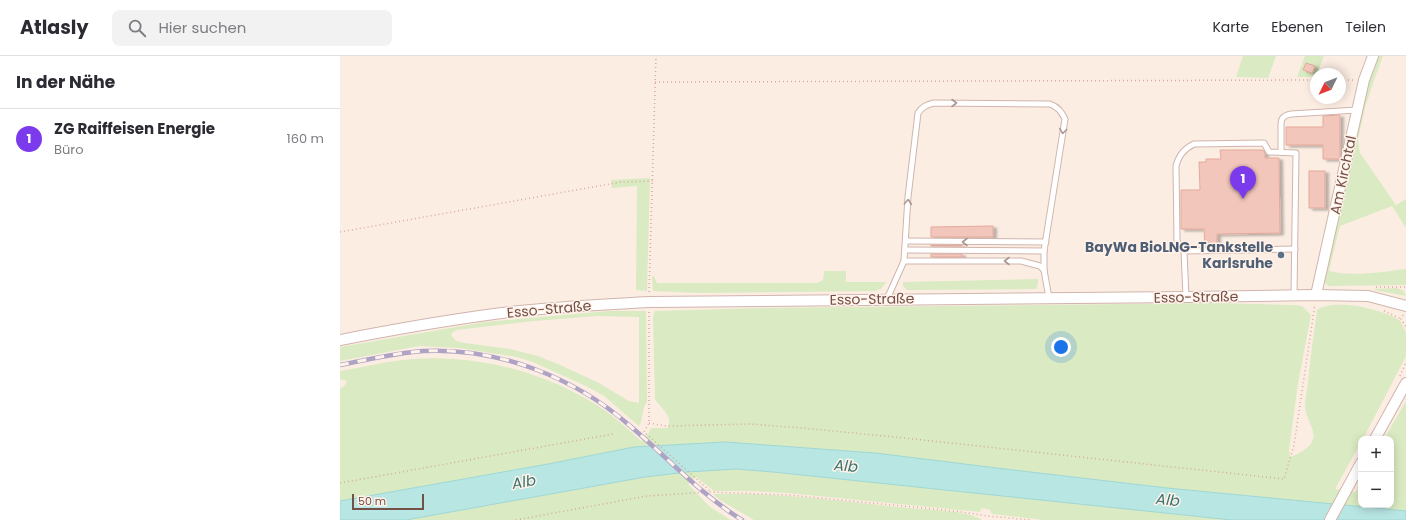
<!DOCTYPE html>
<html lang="de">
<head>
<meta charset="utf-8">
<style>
  :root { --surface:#fff; --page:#f2f2f3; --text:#2b2b33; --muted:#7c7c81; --line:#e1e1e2; --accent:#7c3aed }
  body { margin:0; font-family:Poppins,sans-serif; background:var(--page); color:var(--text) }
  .controls { position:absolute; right:12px; bottom:12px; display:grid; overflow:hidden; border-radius:8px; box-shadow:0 2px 10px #0003 }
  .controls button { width:36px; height:36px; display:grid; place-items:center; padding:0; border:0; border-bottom:1px solid var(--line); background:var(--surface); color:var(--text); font:20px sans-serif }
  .compass { position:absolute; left:970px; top:12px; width:36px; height:36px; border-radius:50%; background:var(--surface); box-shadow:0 2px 10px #0003; rotate:227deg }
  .scale { position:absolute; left:12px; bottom:10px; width:72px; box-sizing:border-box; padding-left:4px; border:2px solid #745049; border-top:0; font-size:11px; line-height:14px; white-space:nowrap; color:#745049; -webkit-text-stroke:3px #fff2e9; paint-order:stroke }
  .you { position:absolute; left:721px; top:291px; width:14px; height:14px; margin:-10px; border:3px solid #fff; border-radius:50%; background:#1a73e8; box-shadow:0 0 0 6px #1a73e833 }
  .badge { display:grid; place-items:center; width:26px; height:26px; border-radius:50%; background:var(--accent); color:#fff; font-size:13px; font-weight:700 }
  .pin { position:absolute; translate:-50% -33px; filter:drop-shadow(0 1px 2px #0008) }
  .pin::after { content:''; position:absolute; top:21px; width:14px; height:12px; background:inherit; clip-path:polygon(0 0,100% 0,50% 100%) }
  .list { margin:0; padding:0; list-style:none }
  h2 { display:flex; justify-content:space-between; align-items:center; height:52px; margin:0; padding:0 16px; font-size:17px }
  h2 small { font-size:13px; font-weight:400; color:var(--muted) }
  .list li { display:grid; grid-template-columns:26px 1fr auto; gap:12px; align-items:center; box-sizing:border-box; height:60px; padding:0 16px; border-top:1px solid var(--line) }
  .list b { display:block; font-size:15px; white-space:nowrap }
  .list p { margin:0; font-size:13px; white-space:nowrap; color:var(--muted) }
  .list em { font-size:13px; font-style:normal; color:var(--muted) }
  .icon { flex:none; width:22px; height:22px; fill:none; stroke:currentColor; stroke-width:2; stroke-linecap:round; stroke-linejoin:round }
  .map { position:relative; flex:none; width:1066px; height:464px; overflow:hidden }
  header { display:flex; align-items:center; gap:24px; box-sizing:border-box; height:56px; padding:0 20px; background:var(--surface); border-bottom:1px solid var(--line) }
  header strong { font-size:19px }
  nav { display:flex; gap:22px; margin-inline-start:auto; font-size:14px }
  .search { width:280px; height:36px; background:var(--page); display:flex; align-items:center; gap:10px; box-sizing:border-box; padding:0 14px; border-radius:8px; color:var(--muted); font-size:15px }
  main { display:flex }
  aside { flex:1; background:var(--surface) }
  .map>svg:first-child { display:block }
  .green { fill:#daeac2; fill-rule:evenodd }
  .water { fill:#b8e6e3; stroke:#9ed7d5 }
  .building { fill:#f2c6bb; stroke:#e4a99b; filter:url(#shadow) }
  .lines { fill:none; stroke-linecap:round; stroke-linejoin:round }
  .service-casing { stroke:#d0b5ad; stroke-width:7 }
  .minor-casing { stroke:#d0b5ad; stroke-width:12 }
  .path { stroke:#d6a99e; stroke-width:1.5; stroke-dasharray:1 3; stroke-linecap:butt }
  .service { stroke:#fff; stroke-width:5 }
  .minor { stroke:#fff; stroke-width:10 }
  .rail-casing { stroke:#aea2c5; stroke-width:4.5 }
  .rail { stroke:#fff2e9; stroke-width:3; stroke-dasharray:9; stroke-linecap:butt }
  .oneway { stroke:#ac9692 }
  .service-dot { fill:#5c6f8a; stroke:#fff2e9; stroke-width:1.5 }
  .labels { text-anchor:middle; stroke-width:3; stroke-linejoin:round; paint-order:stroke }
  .street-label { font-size:14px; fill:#745049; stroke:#fff2e9 }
  .service-label { font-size:14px; font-weight:bold; fill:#4e5e75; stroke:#fff2e9; text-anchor:end }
  .water-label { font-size:15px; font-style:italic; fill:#3a7371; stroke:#fff2e9 }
</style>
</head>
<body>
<header>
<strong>Atlasly</strong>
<div class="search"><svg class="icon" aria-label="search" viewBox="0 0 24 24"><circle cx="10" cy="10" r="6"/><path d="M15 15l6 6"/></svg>Hier suchen</div>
<nav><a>Karte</a><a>Ebenen</a><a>Teilen</a></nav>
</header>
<main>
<aside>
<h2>In der Nähe<small></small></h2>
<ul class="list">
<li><span class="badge">1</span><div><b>ZG Raiffeisen Energie</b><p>Büro</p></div><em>160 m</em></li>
</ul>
</aside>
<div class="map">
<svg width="1066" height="464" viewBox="0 0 1066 464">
  <defs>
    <filter id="shadow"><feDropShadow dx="3.5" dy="2" stdDeviation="1" flood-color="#0004"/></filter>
  </defs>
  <rect width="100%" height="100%" fill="#fcede3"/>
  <g class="green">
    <polygon points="903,0 936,0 928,22 896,21"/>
    <polygon points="965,0 984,0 977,18 976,18 976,21 957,21"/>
    <path d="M1038,0H1043L1034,24L1025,52L1018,84L1020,97L1056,149L1066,143V172L1052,150L1000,170L989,215C1014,221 1041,216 1066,213V229L988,230L984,225L1029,23Z"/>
    <polygon points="310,122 307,235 296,234 297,130 272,132 271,124"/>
    <polygon points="484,215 506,215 506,226 546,226 541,233 535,235 359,237 313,235 312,221 314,220 317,227 477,227 483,224"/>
    <polygon points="698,223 698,227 696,233 567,234 563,230 563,226"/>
    <polygon points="1057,232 1064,235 1066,240 1034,234 1034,233"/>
    <path d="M877,247L953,249L962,250L971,259L958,327L949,394L950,401C958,398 971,392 973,383C976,374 966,363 965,351C965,343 967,335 968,327C970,302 974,278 977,254C993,242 1045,253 1060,265L1062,268L1066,277V300L1023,383H1021V386L995,433L1016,436L1021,427V449H1051V383H1044L1066,345V455L827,432L665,413L535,397L385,386L294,391L208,408L0,445V333L5,329L7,325L0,323V315C24,311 48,305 72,303C139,298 210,317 266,355C278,364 290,375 301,385L308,378L311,372H328C333,359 321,353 315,343L313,261L314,257L315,255L422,252Z"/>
    <path d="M269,255H306L307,346C301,354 304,362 299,370L264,340L246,330L193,306L177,301L119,292L79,290L0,305V291L145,266ZM257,260L299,261V347L289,345L257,326L220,309L198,300L170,293L125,287L116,285L111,279L113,276L117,274L194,265Z"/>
    <polygon points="396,413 433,416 892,464 704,464 652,458 650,454 644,452 641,453 640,456 447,437 408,435 374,435 356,421 348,428 370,451 391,464 66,464 305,421 347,416"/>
    <path d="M373,438C439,436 505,446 570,452C589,454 627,454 642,464H414L380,444Z"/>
  </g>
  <polygon class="water" points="385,386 535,397 665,413 827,432 1066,455 1066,464 892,464 433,416 396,413 347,416 305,421 66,464 0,464 0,445 208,408 294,391"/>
  <g class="building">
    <polygon points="966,7 975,10 972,17 963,14"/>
    <polygon points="1000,59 1000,103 983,103 983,89 946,89 946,71 983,71 983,60"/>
    <polygon points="880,94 923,94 925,97 925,102 939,102 940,177 877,178 877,190 865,190 864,173 841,173 841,134 860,134 859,106 866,106 866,103 881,103"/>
    <rect x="969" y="115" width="16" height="37"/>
    <polygon points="653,170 653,181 591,181 591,171"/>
    <rect x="591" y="189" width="31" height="1"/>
    <rect x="591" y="198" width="31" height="3"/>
  </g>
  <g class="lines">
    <defs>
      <g id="service">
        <path d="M941,96V68C941,61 945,59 951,58L1017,54"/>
        <polyline points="566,185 706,186"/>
        <polyline points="566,194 704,195"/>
        <polyline points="844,195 955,193"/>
        <polyline points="564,205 681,205 700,210 704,214"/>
        <path d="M846,241L844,195L837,185L836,110C839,99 844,93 854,88L924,87L929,96L956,97L954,239"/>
        <path d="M547,243L564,205L568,141L578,57C582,51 586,49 594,47L710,48C718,51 721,55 725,63L704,195V214L709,242"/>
      </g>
      <g id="minor">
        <polyline points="976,239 1024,24 1033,0"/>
        <path d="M0,284C51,274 102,265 154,258C205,251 257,249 309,246L846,241L976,239L1028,240L1066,250"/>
        <polyline points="1035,383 1066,327"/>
        <polyline points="990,464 1021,407"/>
      </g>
    </defs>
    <use href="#service" class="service-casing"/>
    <use href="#minor" class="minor-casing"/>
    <g class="path">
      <polyline points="1000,24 1014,24"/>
      <polyline points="315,26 976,24"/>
      <polyline points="0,176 281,126 313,125"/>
      <polyline points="1036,231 1066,231"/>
      <polyline points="309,236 316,0"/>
      <polyline points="1044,255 1061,263"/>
      <polyline points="309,256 309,367 304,376 370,435"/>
      <polyline points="1063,259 1061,263 1066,271"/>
      <polyline points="1060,320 1066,306"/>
      <polyline points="309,367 326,370 410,368 462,372 555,381 944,423 954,389 975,248"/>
      <polyline points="0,427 273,378"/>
      <polyline points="176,464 307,440 371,436 449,439 615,455 648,460 691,464"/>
    </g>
    <use href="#service" class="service"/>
    <use href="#minor" class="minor"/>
    <defs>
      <path id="rail" d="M0,309C27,304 55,297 83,295C157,291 234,321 289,369C326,400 360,438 402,464"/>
    </defs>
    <use href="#rail" class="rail-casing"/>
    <use href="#rail" class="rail"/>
  </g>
  <defs><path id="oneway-chevron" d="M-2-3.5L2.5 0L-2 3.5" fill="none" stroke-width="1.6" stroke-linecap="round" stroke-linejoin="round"/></defs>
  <g class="oneway">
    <use href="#oneway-chevron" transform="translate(614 47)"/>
    <use href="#oneway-chevron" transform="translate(723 75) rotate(98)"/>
    <use href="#oneway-chevron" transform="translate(568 146) rotate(-85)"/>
    <use href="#oneway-chevron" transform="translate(625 186) rotate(-180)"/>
    <use href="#oneway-chevron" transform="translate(667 205) rotate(-180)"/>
  </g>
  <circle class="service-dot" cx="941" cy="199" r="4"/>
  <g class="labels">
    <g class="street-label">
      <text transform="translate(1003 119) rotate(-78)" y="5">Am Kirchtal</text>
      <text transform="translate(856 241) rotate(-1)" y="5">Esso-Straße</text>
      <text transform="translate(532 243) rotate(-1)" y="5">Esso-Straße</text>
      <text transform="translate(209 253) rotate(-5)" y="5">Esso-Straße</text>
    </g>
    <g class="service-label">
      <text x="933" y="196">BayWa BioLNG-Tankstelle<tspan x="933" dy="16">Karlsruhe</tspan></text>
    </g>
    <g class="water-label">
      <text transform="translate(506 410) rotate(5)" y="5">Alb</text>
      <text transform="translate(184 426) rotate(-10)" y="5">Alb</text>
      <text transform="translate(828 444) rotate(6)" y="5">Alb</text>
    </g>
  </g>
</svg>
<div class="controls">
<button>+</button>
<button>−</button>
</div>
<svg class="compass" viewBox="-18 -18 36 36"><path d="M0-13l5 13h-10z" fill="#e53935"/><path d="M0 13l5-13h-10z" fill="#7c7c81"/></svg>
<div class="scale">50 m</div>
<div class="you"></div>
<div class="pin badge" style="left:903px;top:143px">1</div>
</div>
</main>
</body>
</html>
